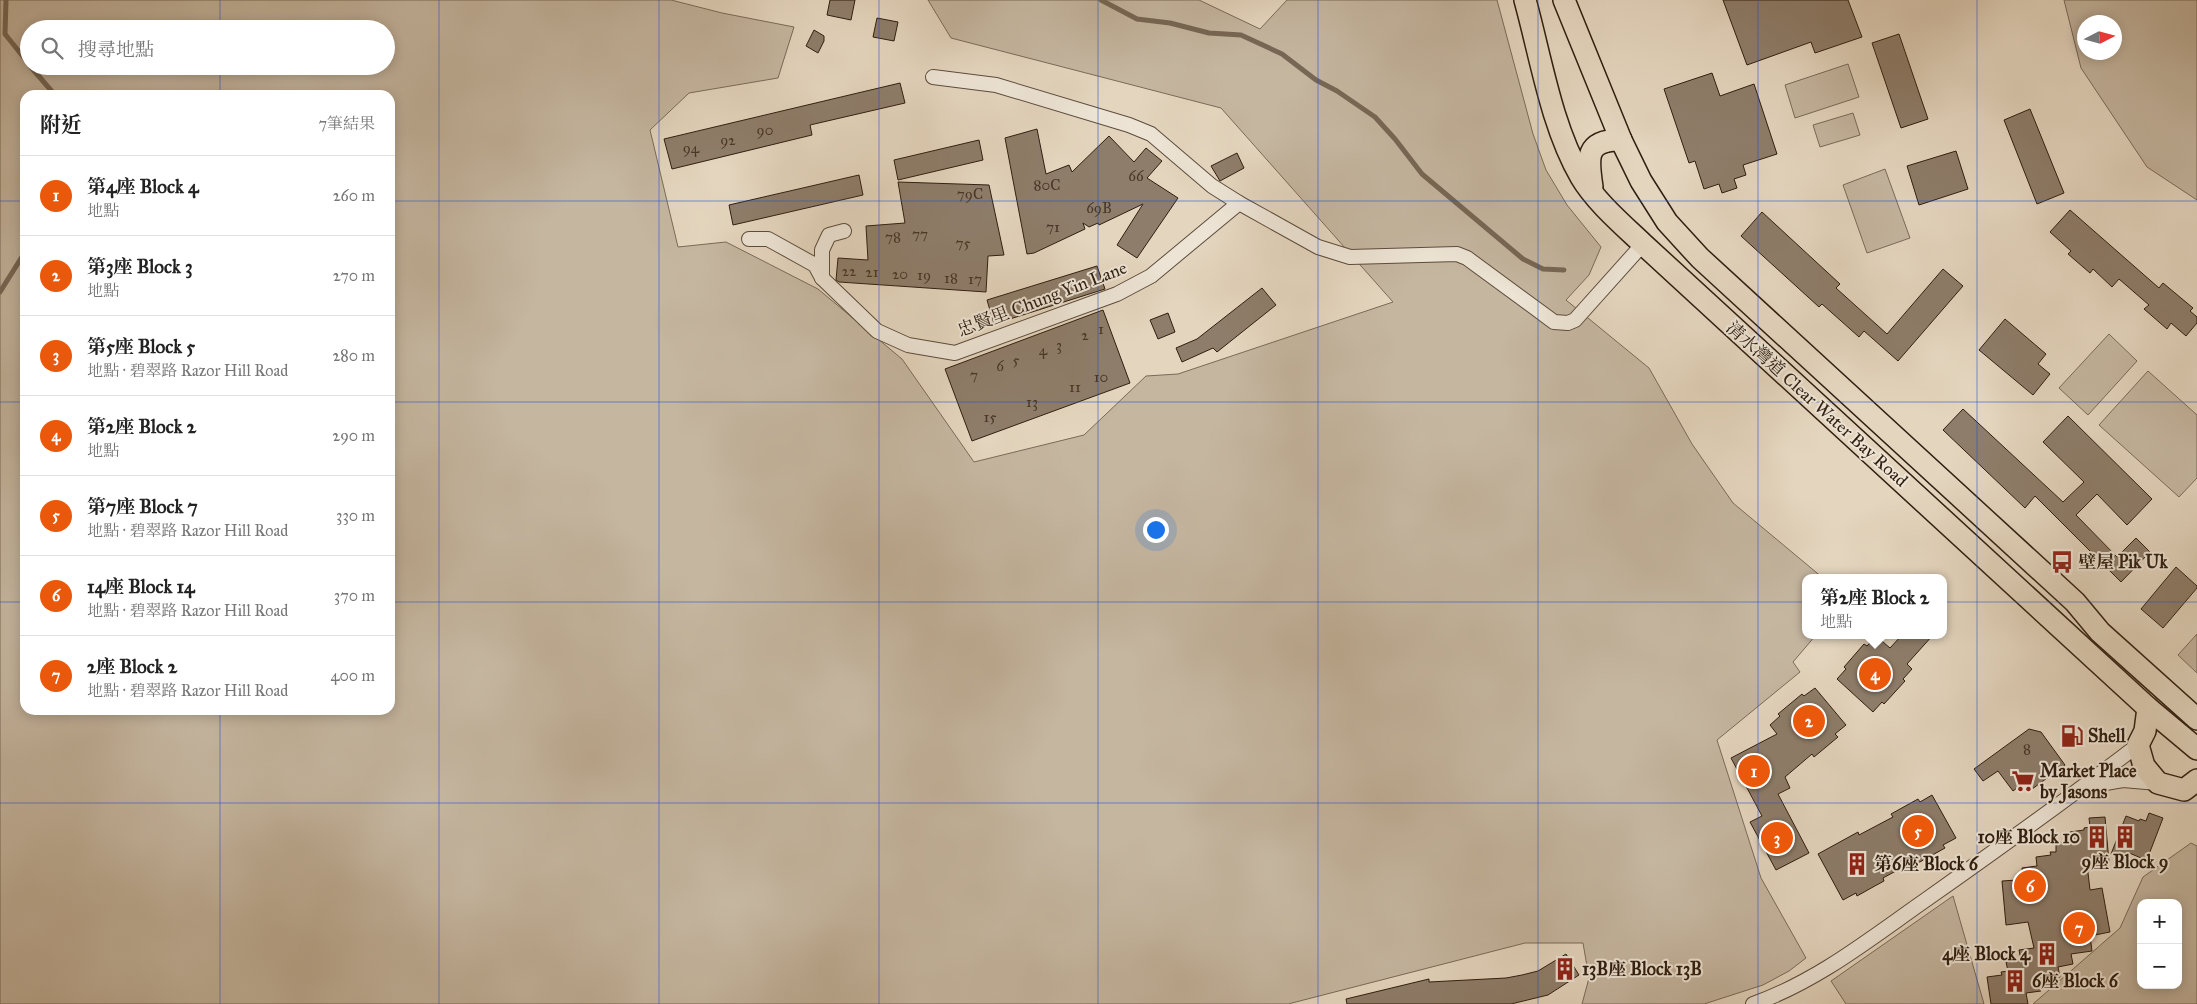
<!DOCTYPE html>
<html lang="zh-TW">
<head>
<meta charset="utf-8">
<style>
  :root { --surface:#fff; --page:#f2f2f2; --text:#222; --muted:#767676; --line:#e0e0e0; --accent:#ea580c }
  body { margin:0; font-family:"IM FELL Great Primer","Noto Serif TC",serif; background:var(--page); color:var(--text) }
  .controls { position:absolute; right:15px; bottom:15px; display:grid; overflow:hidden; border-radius:10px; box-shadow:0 2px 12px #0003 }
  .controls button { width:45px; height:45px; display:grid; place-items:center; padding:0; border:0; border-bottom:1px solid var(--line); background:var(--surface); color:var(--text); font:25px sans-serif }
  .compass { position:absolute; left:2077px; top:15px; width:45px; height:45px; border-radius:50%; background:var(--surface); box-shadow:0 2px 12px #0003; rotate:84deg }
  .you { position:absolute; left:1155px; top:529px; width:18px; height:18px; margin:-12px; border:4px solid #fff; border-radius:50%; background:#1a73e8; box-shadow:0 0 0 8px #1a73e833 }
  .badge { display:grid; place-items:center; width:32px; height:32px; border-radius:50%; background:var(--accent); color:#fff; font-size:16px; font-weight:700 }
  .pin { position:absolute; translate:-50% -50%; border:2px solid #fff; box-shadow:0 1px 5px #0006 }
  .popup { position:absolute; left:1802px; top:574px; width:145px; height:65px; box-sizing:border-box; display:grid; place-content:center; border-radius:10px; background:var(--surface); filter:drop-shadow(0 1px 4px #0005); font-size:16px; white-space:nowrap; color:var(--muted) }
  .popup b { font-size:19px; color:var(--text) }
  .popup::after { content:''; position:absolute; left:50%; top:100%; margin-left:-10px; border:10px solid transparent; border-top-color:var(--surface) }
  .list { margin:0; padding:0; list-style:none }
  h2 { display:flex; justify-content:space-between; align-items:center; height:65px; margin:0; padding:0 20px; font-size:21px }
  h2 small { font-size:16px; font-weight:400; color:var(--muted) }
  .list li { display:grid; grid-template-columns:32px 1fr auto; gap:15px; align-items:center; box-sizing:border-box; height:80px; padding:0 20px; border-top:1px solid var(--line) }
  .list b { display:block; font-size:19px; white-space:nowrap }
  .list p { margin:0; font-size:16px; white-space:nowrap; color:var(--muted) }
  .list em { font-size:16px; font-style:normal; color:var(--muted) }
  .icon { flex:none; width:28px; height:28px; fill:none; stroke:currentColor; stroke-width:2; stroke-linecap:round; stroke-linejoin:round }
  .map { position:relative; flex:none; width:2197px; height:1004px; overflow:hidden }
  .search { position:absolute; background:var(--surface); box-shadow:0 2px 12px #0003; left:20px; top:20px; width:375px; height:55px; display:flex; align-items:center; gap:12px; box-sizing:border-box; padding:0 18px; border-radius:28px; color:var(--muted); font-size:19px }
  .panel { position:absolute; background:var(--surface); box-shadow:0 2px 12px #0003; left:20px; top:90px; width:375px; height:625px; border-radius:15px }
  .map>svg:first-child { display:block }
  .green { fill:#c5b6a0; stroke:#7a6a58; fill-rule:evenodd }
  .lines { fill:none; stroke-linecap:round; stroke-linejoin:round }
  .stream { stroke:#776755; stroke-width:5 }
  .building { fill:#8e7d6a; stroke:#301e10 }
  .minor-casing { stroke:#5d4c3c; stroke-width:16 }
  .primary-casing { stroke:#301e10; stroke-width:24 }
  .minor { stroke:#ede4d5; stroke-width:14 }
  .primary { stroke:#e4d5be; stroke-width:21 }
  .grid { fill:none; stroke:#1d4ed8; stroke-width:1; stroke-opacity:0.55 }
  .labels { text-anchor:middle; stroke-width:4; stroke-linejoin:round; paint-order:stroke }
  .number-label { font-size:15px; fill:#483626 }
  .street-label { font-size:18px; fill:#301e10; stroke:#ede4d5 }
  .poi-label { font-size:18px; font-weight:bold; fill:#301e10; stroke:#ede4d5; text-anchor:start }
</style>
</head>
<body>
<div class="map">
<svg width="2197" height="1004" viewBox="0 0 2197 1004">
  <rect width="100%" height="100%" fill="#e4d5be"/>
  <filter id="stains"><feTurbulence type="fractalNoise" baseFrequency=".004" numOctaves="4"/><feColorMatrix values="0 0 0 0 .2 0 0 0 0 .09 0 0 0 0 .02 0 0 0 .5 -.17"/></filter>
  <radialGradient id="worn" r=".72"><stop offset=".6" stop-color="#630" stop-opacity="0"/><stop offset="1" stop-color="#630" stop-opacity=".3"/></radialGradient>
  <g class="green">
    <path d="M0,0H671L722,13L794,27L778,78L689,93L650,130L678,247L726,242L818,289L902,359L974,462L1084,435L1146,376L1178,374L1393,302L1221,108L951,38L928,0H1199L1260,29L1287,0H1497L1533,134L1546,170L1567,205L1601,247L1589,275L1566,300L1649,368L1692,444L1733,503L1823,578H1806V635H1816L1793,662L1800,672L1717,740L1761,878L1806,958L1789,971L1763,985L1704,1004H1582L1589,978L1583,943H1525L1288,1004H0ZM29,29H386V66H29ZM25,95H390V710H25Z"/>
    <path d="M2064,0H2197V200L2147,167L2081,68ZM2114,22V52H2084V22Z"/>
    <polygon points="1848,64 1859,97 1795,118 1785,85"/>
    <polygon points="1853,113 1860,135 1820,147 1813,125"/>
    <polygon points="1885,169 1910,238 1867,253 1843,185"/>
    <polygon points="2109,334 2137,361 2088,415 2059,388"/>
    <polygon points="2148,371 2197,415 2197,478 2179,497 2099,425"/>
    <polygon points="2197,634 2197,673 2178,655"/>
    <path d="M2191,843L2197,846V1004H2033L2120,928L2143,877ZM2141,903H2178V985H2141Z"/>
    <polygon points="1953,896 1984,1004 1846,1004 1831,981"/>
  </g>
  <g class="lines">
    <g class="stream">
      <polyline points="6,0 5,34 29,64"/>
      <polyline points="1101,0 1137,19 1170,23 1209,33 1241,35 1282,54 1316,80 1337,91 1375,117 1395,139 1422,174 1523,259 1543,269 1564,270"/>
      <polyline points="30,66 55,95"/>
      <polyline points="0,292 25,252"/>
    </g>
  </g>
  <g class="building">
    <polygon points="830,0 855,0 851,20 827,15"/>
    <polygon points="1723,0 1848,0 1862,37 1815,53 1811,42 1747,65"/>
    <polygon points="877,18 898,22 894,41 873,37"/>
    <polygon points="814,30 824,36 824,41 818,53 806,46"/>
    <polygon points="1899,34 1928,119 1901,128 1872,43"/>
    <polygon points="1712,73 1720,96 1754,84 1777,154 1743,165 1746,175 1734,179 1737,188 1722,193 1719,184 1704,189 1695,161 1689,163 1664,89"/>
    <polygon points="900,83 905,103 810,125 812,135 672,169 664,139"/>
    <polygon points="2030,109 2064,193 2037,204 2004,120"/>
    <polygon points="1037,129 1046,174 1069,165 1072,172 1109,136 1134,162 1146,148 1162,161 1147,178 1178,198 1137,258 1117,245 1143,204 1099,225 1098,223 1089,227 1083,223 1085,229 1034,253 1027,254 1005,138"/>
    <polygon points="979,140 983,160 898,180 894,160"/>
    <polygon points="1956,151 1968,189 1919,205 1907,166"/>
    <polygon points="1237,153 1244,168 1220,181 1211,166"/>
    <polygon points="859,175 863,195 733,225 729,205"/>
    <polygon points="898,182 989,185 1004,255 988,256 986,292 839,282 836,280 838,258 868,260 866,226 905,223"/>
    <polygon points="2070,210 2159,288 2163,283 2193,308 2190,311 2197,317 2197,323 2186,336 2171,323 2167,329 2144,309 2149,305 2119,279 2112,287 2093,269 2090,273 2068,254 2071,251 2050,232"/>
    <polygon points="1762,212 1840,284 1836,288 1887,334 1943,269 1963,286 1898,361 1864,331 1859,337 1822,304 1819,307 1741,236"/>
    <polygon points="1097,266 1105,289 994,324 987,300"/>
    <polygon points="1262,288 1276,305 1217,352 1213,348 1182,362 1176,348 1197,339"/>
    <polygon points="1103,310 1130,383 972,441 945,369"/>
    <polygon points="1168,313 1175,332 1158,339 1150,320"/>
    <polygon points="2005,319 2046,354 2038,364 2050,374 2033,395 1979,350"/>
    <polygon points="1963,409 2063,502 2084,482 2043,442 2068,416 2152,499 2127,525 2097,494 2076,515 2117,557 2136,538 2150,552 2121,582 2035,496 2025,508 1943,430"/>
    <polygon points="2176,567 2197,586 2197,588 2163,628 2141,609"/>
    <polygon points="1902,635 1933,635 1907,664 1912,669 1903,679 1905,681 1884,704 1882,702 1873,712 1837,679 1846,669 1844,667 1864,644 1867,646 1876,636 1890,648"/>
    <polygon points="1815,688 1846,725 1835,734 1838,737 1814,757 1812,754 1785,777 1790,788 1778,794 1809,853 1776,870 1750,822 1762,816 1731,758 1777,734 1770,725 1780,716 1778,714 1802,694 1804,696"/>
    <polygon points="2029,729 2041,732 2065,765 2028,792 2026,781 2013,791 1998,771 1983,781 1974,769"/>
    <polygon points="1932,795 1956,838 1943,845 1945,848 1918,863 1916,860 1883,878 1884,881 1873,887 1857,896 1856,893 1843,900 1818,854 1858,832 1859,835 1893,817 1891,814 1918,799 1920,802"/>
    <polygon points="2149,813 2163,818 2148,857 2141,858 2127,852 2124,859 2111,854 2126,816 2139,821 2140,819 2146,821"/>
    <polygon points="2105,817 2109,862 2087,864 2090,890 2102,888 2110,932 2090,936 2092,951 2071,954 2073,964 2058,967 2060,977 2039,981 2041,991 2026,993 2028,1004 1991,1004 1987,977 2002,975 2001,972 2008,971 2006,962 2021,960 2019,950 2034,948 2028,922 2006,925 2002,881 2017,880 2017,877 2023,876 2022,868 2037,866 2036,857 2051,855 2050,852 2056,852 2056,843 2071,841 2070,832 2084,830 2084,828 2090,827 2089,818"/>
    <polygon points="1566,954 1579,975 1548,995 1511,1004 1347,1004 1346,999 1429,979 1429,982 1506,978 1522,975 1538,971"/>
  </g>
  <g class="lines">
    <defs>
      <g id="minor">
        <polyline points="933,77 996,85 1129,125 1151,134 1212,186 1239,203 1318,247 1350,257 1457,254 1467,258 1554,322 1568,323 1575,320 1643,244"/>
        <polyline points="749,239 768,239 815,265 822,278 877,331 908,345 955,353 1117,294 1151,276 1239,203"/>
        <polyline points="822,278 822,250 829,235 844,231"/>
        <polyline points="2088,786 2123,780 2158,783"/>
        <path d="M1753,1004C1818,981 1871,938 1927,899C1998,849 2069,798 2138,745"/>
      </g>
      <g id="primary">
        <path d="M1525,0C1541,58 1551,125 1581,177C1595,201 1623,225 1643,244L2148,708L2197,749"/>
        <polyline points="1564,0 1621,140 1641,181 1667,222 1700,258 2075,602 2100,632 2197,719"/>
        <path d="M1592,187C1588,159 1584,140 1621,140"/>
        <polyline points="2148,708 2145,731 2138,745 2144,766 2158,783 2184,790 2197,780"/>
      </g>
    </defs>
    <use href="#minor" class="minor-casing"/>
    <use href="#primary" class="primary-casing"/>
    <use href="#minor" class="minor"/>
    <use href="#primary" class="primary"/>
  </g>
  <path class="grid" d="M220,0V29M439,0V1004M659,0V1004M879,0V1004M1098,0V1004M1318,0V1004M1538,0V1004M1758,0V1004M1977,0V1004M220,66V95M0,201H25M390,201H2197M0,402H25M390,402H2197M0,602H25M390,602H2197M220,710V1004M0,803H2197"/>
  <defs>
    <symbol id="bus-bare" viewBox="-9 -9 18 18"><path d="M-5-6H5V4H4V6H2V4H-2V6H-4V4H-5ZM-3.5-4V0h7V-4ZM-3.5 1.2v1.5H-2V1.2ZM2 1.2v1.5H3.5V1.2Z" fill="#8f2418" stroke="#ede4d5" stroke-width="2.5" paint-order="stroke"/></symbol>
    <symbol id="fuel-bare" viewBox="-9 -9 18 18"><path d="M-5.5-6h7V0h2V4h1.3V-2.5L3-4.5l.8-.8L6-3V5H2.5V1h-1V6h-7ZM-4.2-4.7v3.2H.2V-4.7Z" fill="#8f2418" stroke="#ede4d5" stroke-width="2.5" paint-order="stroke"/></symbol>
    <symbol id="supermarket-bare" viewBox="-9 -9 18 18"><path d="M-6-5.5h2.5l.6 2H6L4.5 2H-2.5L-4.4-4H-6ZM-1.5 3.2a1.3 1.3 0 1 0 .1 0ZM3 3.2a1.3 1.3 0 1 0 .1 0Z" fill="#8f2418" stroke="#ede4d5" stroke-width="2.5" paint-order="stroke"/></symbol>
    <symbol id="building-bare" viewBox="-9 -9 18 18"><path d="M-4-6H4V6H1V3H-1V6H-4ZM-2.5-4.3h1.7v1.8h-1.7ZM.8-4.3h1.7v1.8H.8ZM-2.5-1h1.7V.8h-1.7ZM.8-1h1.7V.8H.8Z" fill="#8f2418" stroke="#ede4d5" stroke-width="2.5" paint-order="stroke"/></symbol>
  </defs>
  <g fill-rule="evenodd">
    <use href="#bus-bare" x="2046" y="546" width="32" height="32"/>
    <use href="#fuel-bare" x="2056" y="720" width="32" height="32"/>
    <use href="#supermarket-bare" x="2007" y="765" width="32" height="32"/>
    <use href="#building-bare" x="2081" y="821" width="32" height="32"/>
    <use href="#building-bare" x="2109" y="821" width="32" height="32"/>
    <use href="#building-bare" x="1841" y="848" width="32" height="32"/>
    <use href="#building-bare" x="2031" y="938" width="32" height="32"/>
    <use href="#building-bare" x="1549" y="953" width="32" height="32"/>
    <use href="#building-bare" x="1999" y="965" width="32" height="32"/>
  </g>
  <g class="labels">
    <g class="number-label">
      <text x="765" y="135">90</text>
      <text x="728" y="145">92</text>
      <text x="691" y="153">94</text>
      <text x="1136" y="181">66</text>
      <text x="1047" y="190">80C</text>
      <text x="970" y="199">79C</text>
      <text x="1099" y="213">69B</text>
      <text x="1053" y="232">71</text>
      <text x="920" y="239">77</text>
      <text x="893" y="242">78</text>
      <text x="963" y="248">75</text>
      <text x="849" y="276">22</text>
      <text x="872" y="277">21</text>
      <text x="900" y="279">20</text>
      <text x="924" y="280">19</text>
      <text x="951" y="283">18</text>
      <text x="975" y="284">17</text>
      <text x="1101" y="334">1</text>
      <text x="1085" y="340">2</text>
      <text x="1059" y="350">3</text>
      <text x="1043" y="355">4</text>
      <text x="1016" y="365">5</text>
      <text x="1000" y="371">6</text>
      <text x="974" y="380">7</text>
      <text x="1101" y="382">10</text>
      <text x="1075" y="392">11</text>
      <text x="1032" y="407">13</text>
      <text x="990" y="422">15</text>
      <text x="2027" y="754">8</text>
    </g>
    <g class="street-label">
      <text transform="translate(1042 299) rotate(-21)" y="6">忠賢里 Chung Yin Lane</text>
      <text transform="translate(1817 404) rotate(42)" y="6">清水灣道 Clear Water Bay Road</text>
    </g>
    <g class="poi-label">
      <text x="2078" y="568">壁屋 Pik Uk</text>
      <text x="2088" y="742">Shell</text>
      <text x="2040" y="777">Market Place<tspan x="2040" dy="21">by Jasons</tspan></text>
      <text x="2080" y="843" text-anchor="end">10座 Block 10</text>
      <text x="2125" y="868" text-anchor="middle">9座 Block 9</text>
      <text x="1874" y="870">第6座 Block 6</text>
      <text x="2030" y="960" text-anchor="end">4座 Block 4</text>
      <text x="1582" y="975">13B座 Block 13B</text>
      <text x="2032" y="987">6座 Block 6</text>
    </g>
  </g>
  <rect width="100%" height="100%" filter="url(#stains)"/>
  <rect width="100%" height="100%" fill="url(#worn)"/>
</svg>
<div class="controls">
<button>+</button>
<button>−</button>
</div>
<svg class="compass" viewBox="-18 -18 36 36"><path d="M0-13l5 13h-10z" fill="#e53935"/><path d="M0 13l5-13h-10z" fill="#767676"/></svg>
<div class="you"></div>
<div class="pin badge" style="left:1754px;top:771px">1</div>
<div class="pin badge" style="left:1809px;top:721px">2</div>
<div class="pin badge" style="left:1777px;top:838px">3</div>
<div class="pin badge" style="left:1875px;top:674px">4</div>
<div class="popup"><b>第2座 Block 2</b>地點</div>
<div class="pin badge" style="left:1918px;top:831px">5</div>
<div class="pin badge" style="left:2030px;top:886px">6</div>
<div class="pin badge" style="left:2079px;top:928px">7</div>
<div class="search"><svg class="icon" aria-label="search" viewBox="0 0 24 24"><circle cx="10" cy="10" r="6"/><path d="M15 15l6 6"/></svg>搜尋地點</div>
<section class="panel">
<h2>附近<small>7筆結果</small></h2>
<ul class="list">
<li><span class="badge">1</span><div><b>第4座 Block 4</b><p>地點</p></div><em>260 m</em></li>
<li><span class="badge">2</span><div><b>第3座 Block 3</b><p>地點</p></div><em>270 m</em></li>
<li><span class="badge">3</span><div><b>第5座 Block 5</b><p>地點 · 碧翠路 Razor Hill Road</p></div><em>280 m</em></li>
<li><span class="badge">4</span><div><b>第2座 Block 2</b><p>地點</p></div><em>290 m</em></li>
<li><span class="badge">5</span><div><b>第7座 Block 7</b><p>地點 · 碧翠路 Razor Hill Road</p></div><em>330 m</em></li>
<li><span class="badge">6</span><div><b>14座 Block 14</b><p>地點 · 碧翠路 Razor Hill Road</p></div><em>370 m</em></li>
<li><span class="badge">7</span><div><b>2座 Block 2</b><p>地點 · 碧翠路 Razor Hill Road</p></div><em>400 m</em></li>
</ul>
</section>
</div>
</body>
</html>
